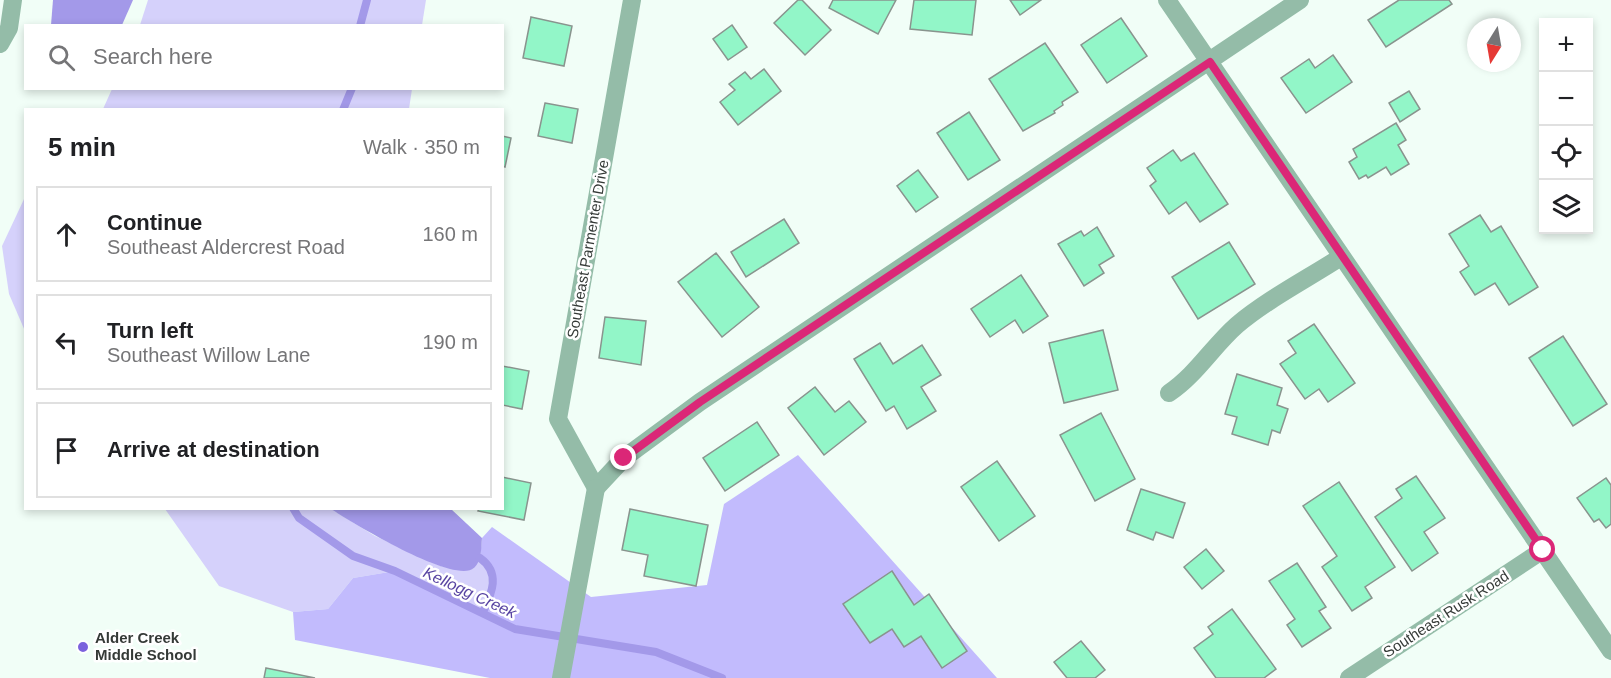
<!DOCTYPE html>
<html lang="en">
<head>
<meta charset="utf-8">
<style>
  :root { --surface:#fff; --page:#f2f2f2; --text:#202124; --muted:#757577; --line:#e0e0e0 }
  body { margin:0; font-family:Arial,sans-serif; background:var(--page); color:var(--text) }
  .controls { position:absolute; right:18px; top:18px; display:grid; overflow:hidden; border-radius:0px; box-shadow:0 3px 9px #0003 }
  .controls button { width:54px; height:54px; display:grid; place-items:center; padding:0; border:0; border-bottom:2px solid var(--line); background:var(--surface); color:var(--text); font:30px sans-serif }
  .compass { position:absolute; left:1467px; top:18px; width:54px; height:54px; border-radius:50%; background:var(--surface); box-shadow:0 3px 9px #0003; rotate:191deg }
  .stop { position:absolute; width:18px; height:18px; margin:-14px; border:4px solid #db2777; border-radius:50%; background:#fff }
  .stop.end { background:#db2777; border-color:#fff; box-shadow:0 2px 6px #0008 }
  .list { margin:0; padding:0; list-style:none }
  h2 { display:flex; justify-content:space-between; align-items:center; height:78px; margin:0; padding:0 24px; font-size:26px }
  h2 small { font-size:20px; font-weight:400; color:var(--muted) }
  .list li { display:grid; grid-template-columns:39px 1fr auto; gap:18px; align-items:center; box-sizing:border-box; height:96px; margin:0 12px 12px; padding:0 12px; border:2px solid var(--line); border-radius:0px }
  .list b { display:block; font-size:22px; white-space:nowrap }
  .list p { margin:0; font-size:20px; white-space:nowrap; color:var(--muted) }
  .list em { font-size:20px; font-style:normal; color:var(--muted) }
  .icon { flex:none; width:33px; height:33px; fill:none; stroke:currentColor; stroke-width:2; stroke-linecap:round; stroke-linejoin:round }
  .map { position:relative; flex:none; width:1611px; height:678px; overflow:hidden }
  .search { position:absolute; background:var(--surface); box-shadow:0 3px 9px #0003; left:24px; top:24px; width:480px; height:66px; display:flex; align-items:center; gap:15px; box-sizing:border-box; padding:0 21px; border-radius:0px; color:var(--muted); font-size:22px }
  .panel { position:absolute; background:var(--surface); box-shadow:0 3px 9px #0003; left:24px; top:108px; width:480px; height:402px; border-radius:0px }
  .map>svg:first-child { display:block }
  .green { fill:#d5d1fb }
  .forest { fill:#c2bbfd }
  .water { fill:#a399e9 }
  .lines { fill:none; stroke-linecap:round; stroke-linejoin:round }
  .stream { stroke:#a399e9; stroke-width:8 }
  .building { fill:#92f6c8; stroke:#89948e; stroke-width:1.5 }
  .minor { stroke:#94bca8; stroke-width:18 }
  .route { stroke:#db2777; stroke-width:8 }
  .poi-dot { fill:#7c62dd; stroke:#fff; stroke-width:2 }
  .labels { text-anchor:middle; stroke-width:5; stroke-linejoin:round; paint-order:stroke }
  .street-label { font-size:15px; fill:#353a37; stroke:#fff }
  .poi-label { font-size:15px; font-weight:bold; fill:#353a37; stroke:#fff; text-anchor:start }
  .water-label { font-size:16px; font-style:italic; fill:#5844a2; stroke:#fff }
</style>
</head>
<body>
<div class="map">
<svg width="1611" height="678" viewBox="0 0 1611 678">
  <rect width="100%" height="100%" fill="#f1fef7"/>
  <g class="green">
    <polygon points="148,0 426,0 422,25 140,25"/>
    <polygon points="112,89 112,88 412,89 409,109 103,109"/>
    <polygon points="25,197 25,331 9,294 2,246"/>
    <path d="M165,509H331L375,536L443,567L473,569L480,558C501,573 492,593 483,612L395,571L353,578L328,609L293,612L219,586Z"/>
  </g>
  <path class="forest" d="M798,455L997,678H490L295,640L293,612L328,609L353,578L395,571L483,612C492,593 501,573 480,558L482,538L492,527L591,597L707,585L724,504Z"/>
  <g class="water">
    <polygon points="53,0 133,0 122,25 51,25"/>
    <path d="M331,509H451L482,538C481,548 482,561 474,568C454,585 351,522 331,509Z"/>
  </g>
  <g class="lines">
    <g class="stream">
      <polyline points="360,26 367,0"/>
      <polyline points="343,110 352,88"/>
      <polyline points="293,508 299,518 353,556 395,571 515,629 656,652 722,678"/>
      <path d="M480,558C501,573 492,593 483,612"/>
    </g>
  </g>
  <g class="building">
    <polygon points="798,0 802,0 831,30 805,55 774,23"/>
    <polygon points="833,0 896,0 878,34 829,8"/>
    <polygon points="914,0 976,0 972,35 910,29"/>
    <polygon points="1010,0 1041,0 1020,15"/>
    <polygon points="1399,0 1449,0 1452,4 1386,47 1368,20"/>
    <polygon points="531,17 572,26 564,66 523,58"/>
    <polygon points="1121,18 1147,56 1107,83 1081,45"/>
    <polygon points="732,25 747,47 728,60 713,39"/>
    <polygon points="1045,43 1078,92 1062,102 1063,105 1054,111 1055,113 1023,131 989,79"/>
    <polygon points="1333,55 1352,82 1306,113 1281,78 1309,59 1315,68"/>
    <polygon points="764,69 781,91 738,125 720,102 735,90 729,84 745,72 751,79"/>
    <polygon points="1409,91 1420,109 1400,122 1389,103"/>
    <polygon points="545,103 578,109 572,143 538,136"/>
    <polygon points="969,112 1000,160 968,180 937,133"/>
    <polygon points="1396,123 1406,140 1398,145 1409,164 1391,175 1386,167 1368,178 1366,175 1359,179 1349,162 1357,157 1353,149"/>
    <polygon points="502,136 511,138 505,167 502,166"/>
    <polygon points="1173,150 1181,161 1194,153 1228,204 1200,222 1186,202 1169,214 1150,186 1156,181 1147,168"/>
    <polygon points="918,170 938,197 916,212 897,186"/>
    <polygon points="1480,215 1491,232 1501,226 1538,287 1509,305 1495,283 1475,295 1460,272 1469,266 1449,234"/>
    <polygon points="784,219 799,243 746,277 731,252"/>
    <polygon points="1097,227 1114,256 1099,265 1104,273 1084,286 1058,244 1081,231 1084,236"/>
    <polygon points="1229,242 1255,284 1198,319 1172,277"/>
    <polygon points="716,253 759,307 722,337 678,282"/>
    <polygon points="1021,275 1048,316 1023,333 1015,320 990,337 971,309"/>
    <polygon points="605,317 646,321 641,365 599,358"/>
    <polygon points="1314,324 1355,383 1328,402 1319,389 1305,399 1280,364 1296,353 1288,341"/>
    <polygon points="1103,330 1118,390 1064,403 1049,343"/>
    <polygon points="1563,336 1607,404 1573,426 1529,358"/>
    <polygon points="880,343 893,364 922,345 941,375 921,387 936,411 907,429 894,406 886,411 854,359"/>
    <polygon points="502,366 529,371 522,409 502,405"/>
    <polygon points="1237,374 1282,388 1277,405 1288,409 1280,433 1272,430 1268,445 1232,434 1237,417 1225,414"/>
    <polygon points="815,387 835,412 849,401 866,422 824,455 788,408"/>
    <polygon points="1101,413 1135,479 1095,501 1060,435"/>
    <polygon points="757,422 779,455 725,491 703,458"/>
    <polygon points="997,461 1035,516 999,541 961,487"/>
    <polygon points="1416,476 1445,518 1424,532 1438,553 1412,571 1375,517 1402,498 1396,489"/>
    <polygon points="502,477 531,483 524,520 478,511 479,508 502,508"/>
    <polygon points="1606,478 1611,485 1611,524 1606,528 1599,519 1594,522 1577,498"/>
    <polygon points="1339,482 1395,567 1365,587 1372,598 1352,611 1322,567 1337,556 1303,506"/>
    <polygon points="1141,489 1185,503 1173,538 1156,532 1153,540 1127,530"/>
    <polygon points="630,509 708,525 696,586 644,576 648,555 622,550"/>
    <polygon points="1206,549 1224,571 1202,589 1184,567"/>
    <polygon points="1297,563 1326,607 1319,611 1331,628 1302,647 1287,625 1295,619 1269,581"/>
    <polygon points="892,571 914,605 929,594 967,651 942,668 921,636 904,647 892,629 870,643 843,604"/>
    <polygon points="1232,609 1276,669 1264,678 1216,678 1194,648 1213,634 1208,627"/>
    <polygon points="1081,641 1105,670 1095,678 1067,678 1054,662"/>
    <polygon points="266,668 315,678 264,678"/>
  </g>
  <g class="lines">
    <g class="minor">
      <polyline points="1167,0 1611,651"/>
      <polyline points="0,44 9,28 13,0"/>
      <path d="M1169,393C1196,375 1213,346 1237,325C1268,299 1307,279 1341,257"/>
      <polyline points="596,488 624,458 700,402 1300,0"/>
      <polyline points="596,488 558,419 632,0"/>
      <polyline points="561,678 596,488"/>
      <polyline points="1349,678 1543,550"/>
    </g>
  </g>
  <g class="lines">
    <polyline class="route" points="624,458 700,402 1210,62 1543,550"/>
  </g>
  <circle class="poi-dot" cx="83" cy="647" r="6"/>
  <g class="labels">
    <g class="street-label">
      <text transform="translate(588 249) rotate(-80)" y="5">Southeast Parmenter Drive</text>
      <text transform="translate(1446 614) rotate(-33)" y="5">Southeast Rusk Road</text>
    </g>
    <g class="poi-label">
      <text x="95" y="643">Alder Creek<tspan x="95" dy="17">Middle School</tspan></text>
    </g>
    <g class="water-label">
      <text transform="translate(470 592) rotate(25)" y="6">Kellogg Creek</text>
    </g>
  </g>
</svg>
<div class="controls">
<button>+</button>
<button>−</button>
<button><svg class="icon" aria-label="locate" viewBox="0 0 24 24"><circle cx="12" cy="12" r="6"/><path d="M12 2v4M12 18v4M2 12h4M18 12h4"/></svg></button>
<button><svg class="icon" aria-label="layers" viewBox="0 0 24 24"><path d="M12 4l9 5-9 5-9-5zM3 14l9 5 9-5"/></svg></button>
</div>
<svg class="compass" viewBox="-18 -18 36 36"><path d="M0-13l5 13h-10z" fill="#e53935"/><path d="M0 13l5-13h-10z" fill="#757577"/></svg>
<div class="stop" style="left:1543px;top:550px"></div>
<div class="stop end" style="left:624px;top:458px"></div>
<div class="search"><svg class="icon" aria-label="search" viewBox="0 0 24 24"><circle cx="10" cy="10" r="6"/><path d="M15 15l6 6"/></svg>Search here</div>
<section class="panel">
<h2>5 min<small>Walk · 350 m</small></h2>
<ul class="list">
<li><svg class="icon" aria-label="ahead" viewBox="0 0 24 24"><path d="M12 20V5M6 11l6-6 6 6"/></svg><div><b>Continue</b><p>Southeast Aldercrest Road</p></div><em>160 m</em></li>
<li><svg class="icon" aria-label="left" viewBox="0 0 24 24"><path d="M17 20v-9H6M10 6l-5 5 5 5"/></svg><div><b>Turn left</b><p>Southeast Willow Lane</p></div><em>190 m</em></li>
<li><svg class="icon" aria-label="arrive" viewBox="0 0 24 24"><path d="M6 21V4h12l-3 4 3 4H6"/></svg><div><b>Arrive at destination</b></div></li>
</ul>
</section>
</div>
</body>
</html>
